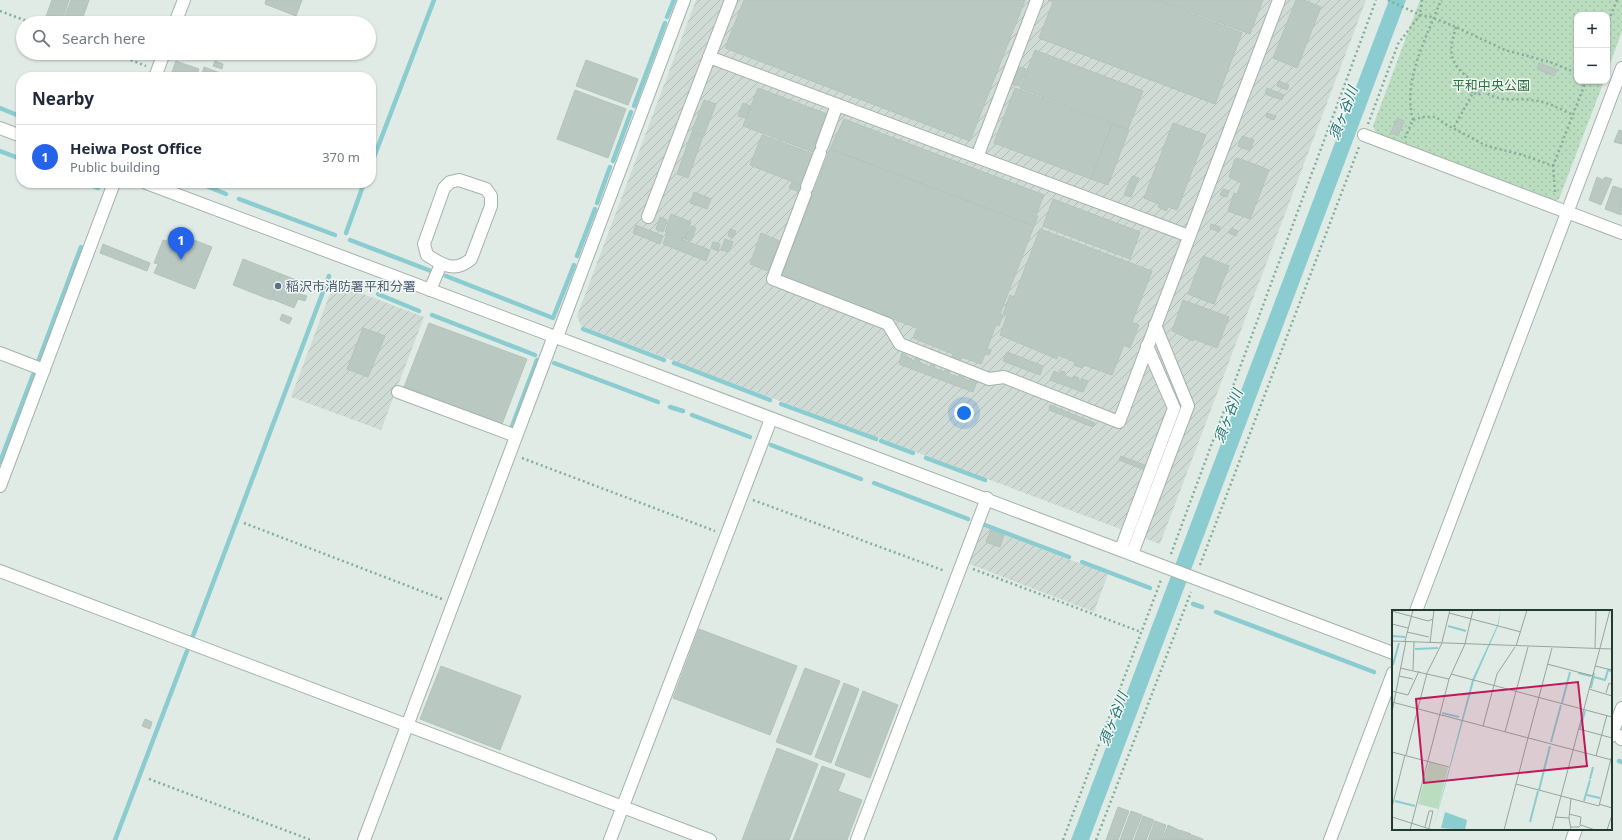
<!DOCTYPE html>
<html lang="en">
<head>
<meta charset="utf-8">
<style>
  :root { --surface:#fff; --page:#f6f6f7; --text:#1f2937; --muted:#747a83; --line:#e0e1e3; --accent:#2563eb }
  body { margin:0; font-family:"Noto Sans","Noto Sans JP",sans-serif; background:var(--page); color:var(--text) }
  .controls { position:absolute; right:12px; top:12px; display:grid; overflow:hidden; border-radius:8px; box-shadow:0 1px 3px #0004 }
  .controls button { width:36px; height:36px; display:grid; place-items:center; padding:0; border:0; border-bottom:1px solid var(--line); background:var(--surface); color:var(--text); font:20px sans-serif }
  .you { position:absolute; left:964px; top:413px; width:14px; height:14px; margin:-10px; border:3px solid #fff; border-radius:50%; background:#1a73e8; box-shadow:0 0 0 6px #1a73e833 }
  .badge { display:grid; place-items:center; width:26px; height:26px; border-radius:50%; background:var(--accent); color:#fff; font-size:13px; font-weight:700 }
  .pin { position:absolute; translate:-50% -33px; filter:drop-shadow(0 1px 2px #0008) }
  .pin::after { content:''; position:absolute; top:21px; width:14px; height:12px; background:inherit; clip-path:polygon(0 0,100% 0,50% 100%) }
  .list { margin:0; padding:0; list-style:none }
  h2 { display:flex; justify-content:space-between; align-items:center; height:52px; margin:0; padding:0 16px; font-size:17px }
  h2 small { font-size:13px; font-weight:400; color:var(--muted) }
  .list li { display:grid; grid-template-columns:26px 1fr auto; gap:12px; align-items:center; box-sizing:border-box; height:64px; padding:0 16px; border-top:1px solid var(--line) }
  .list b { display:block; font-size:15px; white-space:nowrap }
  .list p { margin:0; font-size:13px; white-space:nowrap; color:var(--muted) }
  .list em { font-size:13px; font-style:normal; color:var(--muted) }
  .icon { flex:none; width:22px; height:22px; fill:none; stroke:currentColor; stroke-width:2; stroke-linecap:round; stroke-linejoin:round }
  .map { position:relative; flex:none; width:1622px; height:840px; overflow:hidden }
  .search { position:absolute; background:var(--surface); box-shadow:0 1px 3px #0004; left:16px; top:16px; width:360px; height:44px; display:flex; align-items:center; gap:10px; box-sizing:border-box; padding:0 14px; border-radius:22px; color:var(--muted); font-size:15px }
  .panel { position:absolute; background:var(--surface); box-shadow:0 1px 3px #0004; left:16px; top:72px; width:360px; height:116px; border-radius:16px }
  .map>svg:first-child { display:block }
  .industrial { fill:url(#industrial-furrows) }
  .grass { fill:url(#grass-dots) }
  .water { fill:#8acccf }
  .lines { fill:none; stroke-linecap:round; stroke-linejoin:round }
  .stream { stroke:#8acccf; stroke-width:4.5 }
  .building { fill:#b9c8c1; stroke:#b3c4bb }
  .minor-casing { stroke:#a4b3ab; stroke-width:14 }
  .path { stroke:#82ae9b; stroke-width:2.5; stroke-dasharray:2 3; stroke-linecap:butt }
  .minor { stroke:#fff; stroke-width:12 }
  .service-dot { fill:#5c6f8a; stroke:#f1f8f3; stroke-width:1.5 }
  .labels { text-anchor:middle; stroke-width:3; stroke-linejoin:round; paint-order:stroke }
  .park-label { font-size:13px; fill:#2d7040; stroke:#f1f8f3 }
  .service-label { font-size:13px; fill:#4e5e75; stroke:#f1f8f3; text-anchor:start }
  .water-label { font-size:14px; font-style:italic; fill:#1e7075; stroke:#f1f8f3 }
  .inset-river { fill:none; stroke:#8acccf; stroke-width:2 }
  .inset-road { fill:none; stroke:#95a59d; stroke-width:1 }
  .view { fill:#c2185b; fill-opacity:0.15; stroke:#c2185b; stroke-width:2 }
  .inset-edge { fill:none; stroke:#223b31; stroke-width:2 }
</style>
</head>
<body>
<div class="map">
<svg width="1622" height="840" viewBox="0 0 1622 840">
  <defs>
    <pattern id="industrial-furrows" width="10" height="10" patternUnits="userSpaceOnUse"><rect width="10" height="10" fill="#cfdbd4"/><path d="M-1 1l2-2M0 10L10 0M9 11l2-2" fill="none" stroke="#b1bdb6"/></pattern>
    <pattern id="grass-dots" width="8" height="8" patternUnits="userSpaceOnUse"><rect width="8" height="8" fill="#badcbf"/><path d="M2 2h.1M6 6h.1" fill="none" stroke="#a0bea5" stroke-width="1.8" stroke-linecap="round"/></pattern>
  </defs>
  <rect width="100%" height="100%" fill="#e1ebe5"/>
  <g class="industrial">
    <polygon points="696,0 1366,0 1160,544 581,326 577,316"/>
    <polygon points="334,283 424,317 381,430 291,397"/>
    <polygon points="981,526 1108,574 1094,612 967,563"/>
  </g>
  <polygon class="grass" points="1420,0 1622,0 1622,31 1607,72 1607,15 1577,15 1577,81 1604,81 1559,199 1555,201 1376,133 1373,126"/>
  <polygon class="water" points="1389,0 1406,0 1089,840 1071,840"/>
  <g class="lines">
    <g class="stream">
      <polyline points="667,17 674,0"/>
      <polyline points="634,106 665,23"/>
      <polyline points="0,108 17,115"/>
      <polyline points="0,151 21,159"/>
      <polyline points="613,161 631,112"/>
      <polyline points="371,165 434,0"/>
      <polyline points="85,183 98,188"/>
      <polyline points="199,183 226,194"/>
      <polyline points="239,199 335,235"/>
      <polyline points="597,203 610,167"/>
      <polyline points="346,233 364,183"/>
      <polyline points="350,240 431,271"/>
      <polyline points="577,256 595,209"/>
      <polyline points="446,276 553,318 574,265"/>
      <polyline points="378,294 419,311"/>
      <polyline points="432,315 535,355"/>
      <polyline points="583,329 664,360"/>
      <polyline points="38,362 81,247"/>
      <polyline points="554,363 658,402"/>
      <polyline points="674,363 770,400"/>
      <polyline points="781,404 876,439"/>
      <polyline points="670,407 683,411"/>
      <polyline points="692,415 750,437"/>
      <polyline points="511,429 537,360"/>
      <polyline points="881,441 913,453"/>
      <polyline points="771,445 861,479"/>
      <polyline points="926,458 985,480"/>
      <polyline points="0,462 33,375"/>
      <polyline points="874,483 968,519"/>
      <polyline points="985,525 1069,557"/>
      <polyline points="1082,562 1150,588"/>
      <polyline points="1193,604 1202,607"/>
      <polyline points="1216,612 1374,672"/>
      <polyline points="193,636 329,276"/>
      <polyline points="1619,761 1622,762"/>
      <polyline points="115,840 187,651"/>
    </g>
  </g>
  <g class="building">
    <polygon points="52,0 69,0 61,23 44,22"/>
    <polygon points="71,0 89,0 81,23 62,23"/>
    <polygon points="266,0 302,0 296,16 265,4"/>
    <polygon points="744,0 1025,0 970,141 725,48"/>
    <polygon points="1048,0 1156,0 1242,33 1215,104 1039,38 1053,2"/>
    <polygon points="1159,0 1263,0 1250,34"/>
    <polygon points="1296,0 1304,0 1321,7 1297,68 1273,58"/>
    <polygon points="1035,50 1143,91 1128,129 1020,88"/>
    <polygon points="586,60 638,79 628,105 576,86"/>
    <polygon points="176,61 199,69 196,77 170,77"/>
    <polygon points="215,61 223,64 222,69 213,66"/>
    <polygon points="1539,63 1557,70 1554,76 1537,69"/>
    <polygon points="204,67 231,77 201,77"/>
    <polygon points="1019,67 1026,69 1019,86 1012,84"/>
    <polygon points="1475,79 1484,85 1479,94 1469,88"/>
    <polygon points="1279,81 1289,85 1287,90 1277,86"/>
    <polygon points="758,88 827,114 813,152 743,126"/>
    <polygon points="1015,88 1112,124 1091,179 994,143"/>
    <polygon points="1267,88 1284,95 1282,100 1265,94"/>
    <polygon points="575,90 626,109 608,158 557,139"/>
    <polygon points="704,100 716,104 704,135 692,131"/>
    <polygon points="743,103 750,106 746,118 738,116"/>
    <polygon points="1267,113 1276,116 1274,120 1266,117"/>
    <polygon points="1397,118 1404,121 1398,136 1391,133"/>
    <polygon points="844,119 1044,195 1036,215 1038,216 1034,226 830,149"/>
    <polygon points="1173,123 1206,135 1177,210 1168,207 1166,211 1158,207 1159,204 1144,198"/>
    <polygon points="1112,124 1129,130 1108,185 1091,179"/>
    <polygon points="1619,130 1622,131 1622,144 1614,142"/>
    <polygon points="692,132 703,136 688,178 677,174"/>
    <polygon points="762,135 813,154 801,185 750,165"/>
    <polygon points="1242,136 1254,140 1250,151 1238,146"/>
    <polygon points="830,149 1034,226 1000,314 1003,315 999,326 996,325 987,349 991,350 989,355 985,354 981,364 961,357 959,362 951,359 953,354 913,338 917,328 781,277"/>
    <polygon points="1238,158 1269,170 1250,219 1228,211 1234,193 1237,194 1241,183 1229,177 1235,159"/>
    <polygon points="1132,176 1139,178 1131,197 1124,195"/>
    <polygon points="1597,177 1603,180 1605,177 1612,179 1601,205 1589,200"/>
    <polygon points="792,182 813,190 810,196 789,188"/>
    <polygon points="1613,186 1622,189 1621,215 1605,209"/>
    <polygon points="1223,189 1229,191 1227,197 1220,195"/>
    <polygon points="694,192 711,199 707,209 690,203"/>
    <polygon points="1053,199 1140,232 1130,259 1043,226"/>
    <polygon points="671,214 691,222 684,239 665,232"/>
    <polygon points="660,217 667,220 663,232 656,229"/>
    <polygon points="1211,224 1220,227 1219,232 1210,228"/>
    <polygon points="636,225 663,236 660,244 633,233"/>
    <polygon points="691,226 696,228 691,241 685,239"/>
    <polygon points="1231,228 1238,231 1236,236 1229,233"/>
    <polygon points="730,229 736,231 733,238 728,236"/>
    <polygon points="1040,229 1152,271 1132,322 1139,325 1130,348 1124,345 1112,375 1084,365 1082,368 1074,365 1075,362 1058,355 1057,359 1000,335 1007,315 1003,314 1010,295 1014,297"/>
    <polygon points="171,231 212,247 195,289 154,273 158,264 154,263 163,240 167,241"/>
    <polygon points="761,233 780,241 768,271 750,264"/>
    <polygon points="667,234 710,250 706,261 663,244"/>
    <polygon points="725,239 733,242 729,252 721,250"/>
    <polygon points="713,242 720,244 718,251 711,248"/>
    <polygon points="103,244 150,263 147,271 100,253"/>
    <polygon points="1203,256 1229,266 1214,304 1188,294"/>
    <polygon points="243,259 281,274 271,300 233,285"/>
    <polygon points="281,274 304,283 300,294 307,296 305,301 298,299 294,308 272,299"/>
    <polygon points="1183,300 1229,317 1217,348 1194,339 1193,341 1172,331"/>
    <polygon points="282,314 292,318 289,324 280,320"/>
    <polygon points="429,323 527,359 502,424 404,387"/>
    <polygon points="363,328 385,336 368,377 347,369"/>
    <polygon points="1007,352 1043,366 1040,375 1003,361"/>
    <polygon points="902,353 914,361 915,358 920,360 919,362 930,367 931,364 935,366 934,368 944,372 945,370 950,372 949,374 958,377 959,375 969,381 970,379 977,381 973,392 899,364"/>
    <polygon points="1054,371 1060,374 1061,371 1065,372 1064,375 1073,379 1074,376 1079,378 1078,380 1081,382 1082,379 1088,381 1083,392 1050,380"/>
    <polygon points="1050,405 1095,423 1093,427 1049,410"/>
    <polygon points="1121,456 1147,466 1145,470 1119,460"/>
    <polygon points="991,530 1004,535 1000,547 986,542"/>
    <polygon points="699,629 797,666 770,735 673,698"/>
    <polygon points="441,666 521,696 500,750 420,719"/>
    <polygon points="805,668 840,681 811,755 776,742"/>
    <polygon points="844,683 859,689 831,763 815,757"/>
    <polygon points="863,691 898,705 870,778 835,765"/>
    <polygon points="145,719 152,722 150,729 142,726"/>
    <polygon points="777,748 818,764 789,840 742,840"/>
    <polygon points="822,766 845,774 838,791 862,800 847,840 793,840"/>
    <polygon points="1118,807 1129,811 1118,840 1106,840"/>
    <polygon points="1131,811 1142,815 1132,840 1120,840"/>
    <polygon points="1143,816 1154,820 1146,840 1134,840"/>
    <polygon points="1155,821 1166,825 1161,840 1148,840"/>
    <polygon points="1168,825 1179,830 1175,840 1162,840"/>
    <polygon points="1180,830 1191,834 1189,840 1176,840"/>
    <polygon points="1192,835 1203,839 1203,840 1190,840"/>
  </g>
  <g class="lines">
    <defs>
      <g id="minor">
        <polyline points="175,23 184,0"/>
        <polyline points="709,57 1189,236"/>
        <polyline points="155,77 164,53"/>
        <polyline points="0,128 21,136"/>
        <polyline points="1364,135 1622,233"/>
        <polyline points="822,146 837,105"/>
        <polyline points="977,157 1037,0"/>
        <path d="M459,180L486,189L491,196V206L471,259C455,273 442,265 427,255L424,244L444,188L450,182Z"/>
        <path d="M146,183C562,339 977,496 1393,653"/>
        <polyline points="807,187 820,153"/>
        <polyline points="805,194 773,279 888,324 900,344 989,379 1004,377 1119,422 1279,0"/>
        <polyline points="648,217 731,0"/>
        <polyline points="430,290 441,264"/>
        <polyline points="557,337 684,0"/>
        <polyline points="0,353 44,370"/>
        <polyline points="398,392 516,436"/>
        <polyline points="0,486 114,183"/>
        <polyline points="1121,549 1174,408 1147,346"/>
        <polyline points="1132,554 1188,406 1155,325"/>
        <polyline points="0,571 710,840"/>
        <polyline points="1416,611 1622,68"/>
        <polyline points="1611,736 1622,708"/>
        <polyline points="1621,739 1622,736"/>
        <polyline points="364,840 554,336"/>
        <polyline points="610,840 771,419"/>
        <polyline points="857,840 987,498"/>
        <polyline points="1330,840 1393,673"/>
        <polyline points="1572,840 1576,829"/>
      </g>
    </defs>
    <use href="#minor" class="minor-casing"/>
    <g class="path">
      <polyline points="1388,0 1420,15 1431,17 1456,27 1505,50 1550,62 1577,73"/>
      <polyline points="0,11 32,23"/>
      <polyline points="1607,25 1617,0"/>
      <path d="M1456,27C1448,53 1449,63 1471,80L1467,86L1473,93"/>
      <polyline points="112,53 146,66"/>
      <path d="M1413,120C1402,80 1427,37 1441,0"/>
      <polyline points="1368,124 1398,44 1420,15 1422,0"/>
      <path d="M1454,127L1473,93L1478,95L1484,92C1508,105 1515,96 1538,101C1550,103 1562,110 1573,115"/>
      <polyline points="1405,138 1413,120 1422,117 1436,117 1445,124 1487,146 1523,155 1553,166 1555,193"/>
      <polyline points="1553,166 1586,81"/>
      <polyline points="522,458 715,531"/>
      <polyline points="753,500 945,571"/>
      <polyline points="244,523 442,599"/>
      <polyline points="1171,554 1376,0"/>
      <polyline points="1200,565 1359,147"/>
      <polyline points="973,569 1141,632"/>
      <polyline points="149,779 311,840"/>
      <polyline points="1063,840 1161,580"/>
      <polyline points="1096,840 1191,592"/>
    </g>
    <use href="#minor" class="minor"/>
  </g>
  <circle class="service-dot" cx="278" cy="286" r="4"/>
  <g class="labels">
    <g class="park-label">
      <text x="1491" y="90">平和中央公園</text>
    </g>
    <g class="service-label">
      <text x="286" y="291">稲沢市消防署平和分署</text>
    </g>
    <g class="water-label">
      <text transform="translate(1343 113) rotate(-69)" y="5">須ヶ谷川</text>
      <text transform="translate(1228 416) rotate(-69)" y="5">須ヶ谷川</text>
      <text transform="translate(1113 719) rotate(-69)" y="5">須ヶ谷川</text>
    </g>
  </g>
  <g transform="translate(1392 610)">
    <rect width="220" height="220" fill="#e1ebe5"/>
    <path d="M37,152L56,158L46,199L26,194Z" fill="#badcbf"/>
    <path d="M109,0L106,16L82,71L41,220L80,70L105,16ZM53,202L75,210L73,220L49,218Z" fill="#8acccf"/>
    <path class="inset-river" d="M56,16L74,21M0,26L13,27M23,39L46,38M1,55L7,33M186,63L199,66M202,67L213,70L216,60L219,61M199,78L202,63M170,93L178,62M50,103L67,107M188,119L193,101M159,132L169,95M198,169L201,157M147,180L158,136M195,185L208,188M3,191L23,196M192,191L198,170M138,212L146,181"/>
    <path class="inset-road" d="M0,1L36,11L41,9M57,3L129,22M0,14L16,18M15,22L37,27M0,31L220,39M13,31L21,0M50,32L58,0M38,33L42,0M124,36L135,0M203,39L204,0M155,54L201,66M203,56L220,60M8,58L57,69M21,60L22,32M59,64L220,107M7,66L21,69M197,79L220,86M0,81L16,85L27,61M214,83L217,73L220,75M0,92L220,150M0,102L14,31M91,116L105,64L123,37M187,119L220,128M113,122L136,37M136,128L160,38M0,142L57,157M14,145L35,63L50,33M204,146L215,105M124,174L207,196L220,145M179,188L177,208L179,220M207,194L220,198M0,197L13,145M177,204L189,207L188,215M0,207L41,220M163,207L177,208M33,217L37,201H41L37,218M179,217H187L189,215L203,220M18,220L57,69L73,34L81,0M112,220L136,128M160,220L218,0M215,220L220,205"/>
    <path class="view" d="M186,72L195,156L32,173L24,89Z"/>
    <rect width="220" height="220" class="inset-edge"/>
  </g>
</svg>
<div class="controls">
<button>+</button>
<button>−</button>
</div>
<div class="you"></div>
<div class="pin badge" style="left:181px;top:260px">1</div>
<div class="search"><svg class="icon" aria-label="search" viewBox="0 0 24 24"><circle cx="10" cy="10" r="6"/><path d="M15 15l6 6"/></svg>Search here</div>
<section class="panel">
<h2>Nearby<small></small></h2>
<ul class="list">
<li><span class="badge">1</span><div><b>Heiwa Post Office</b><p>Public building</p></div><em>370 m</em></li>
</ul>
</section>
</div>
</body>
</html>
